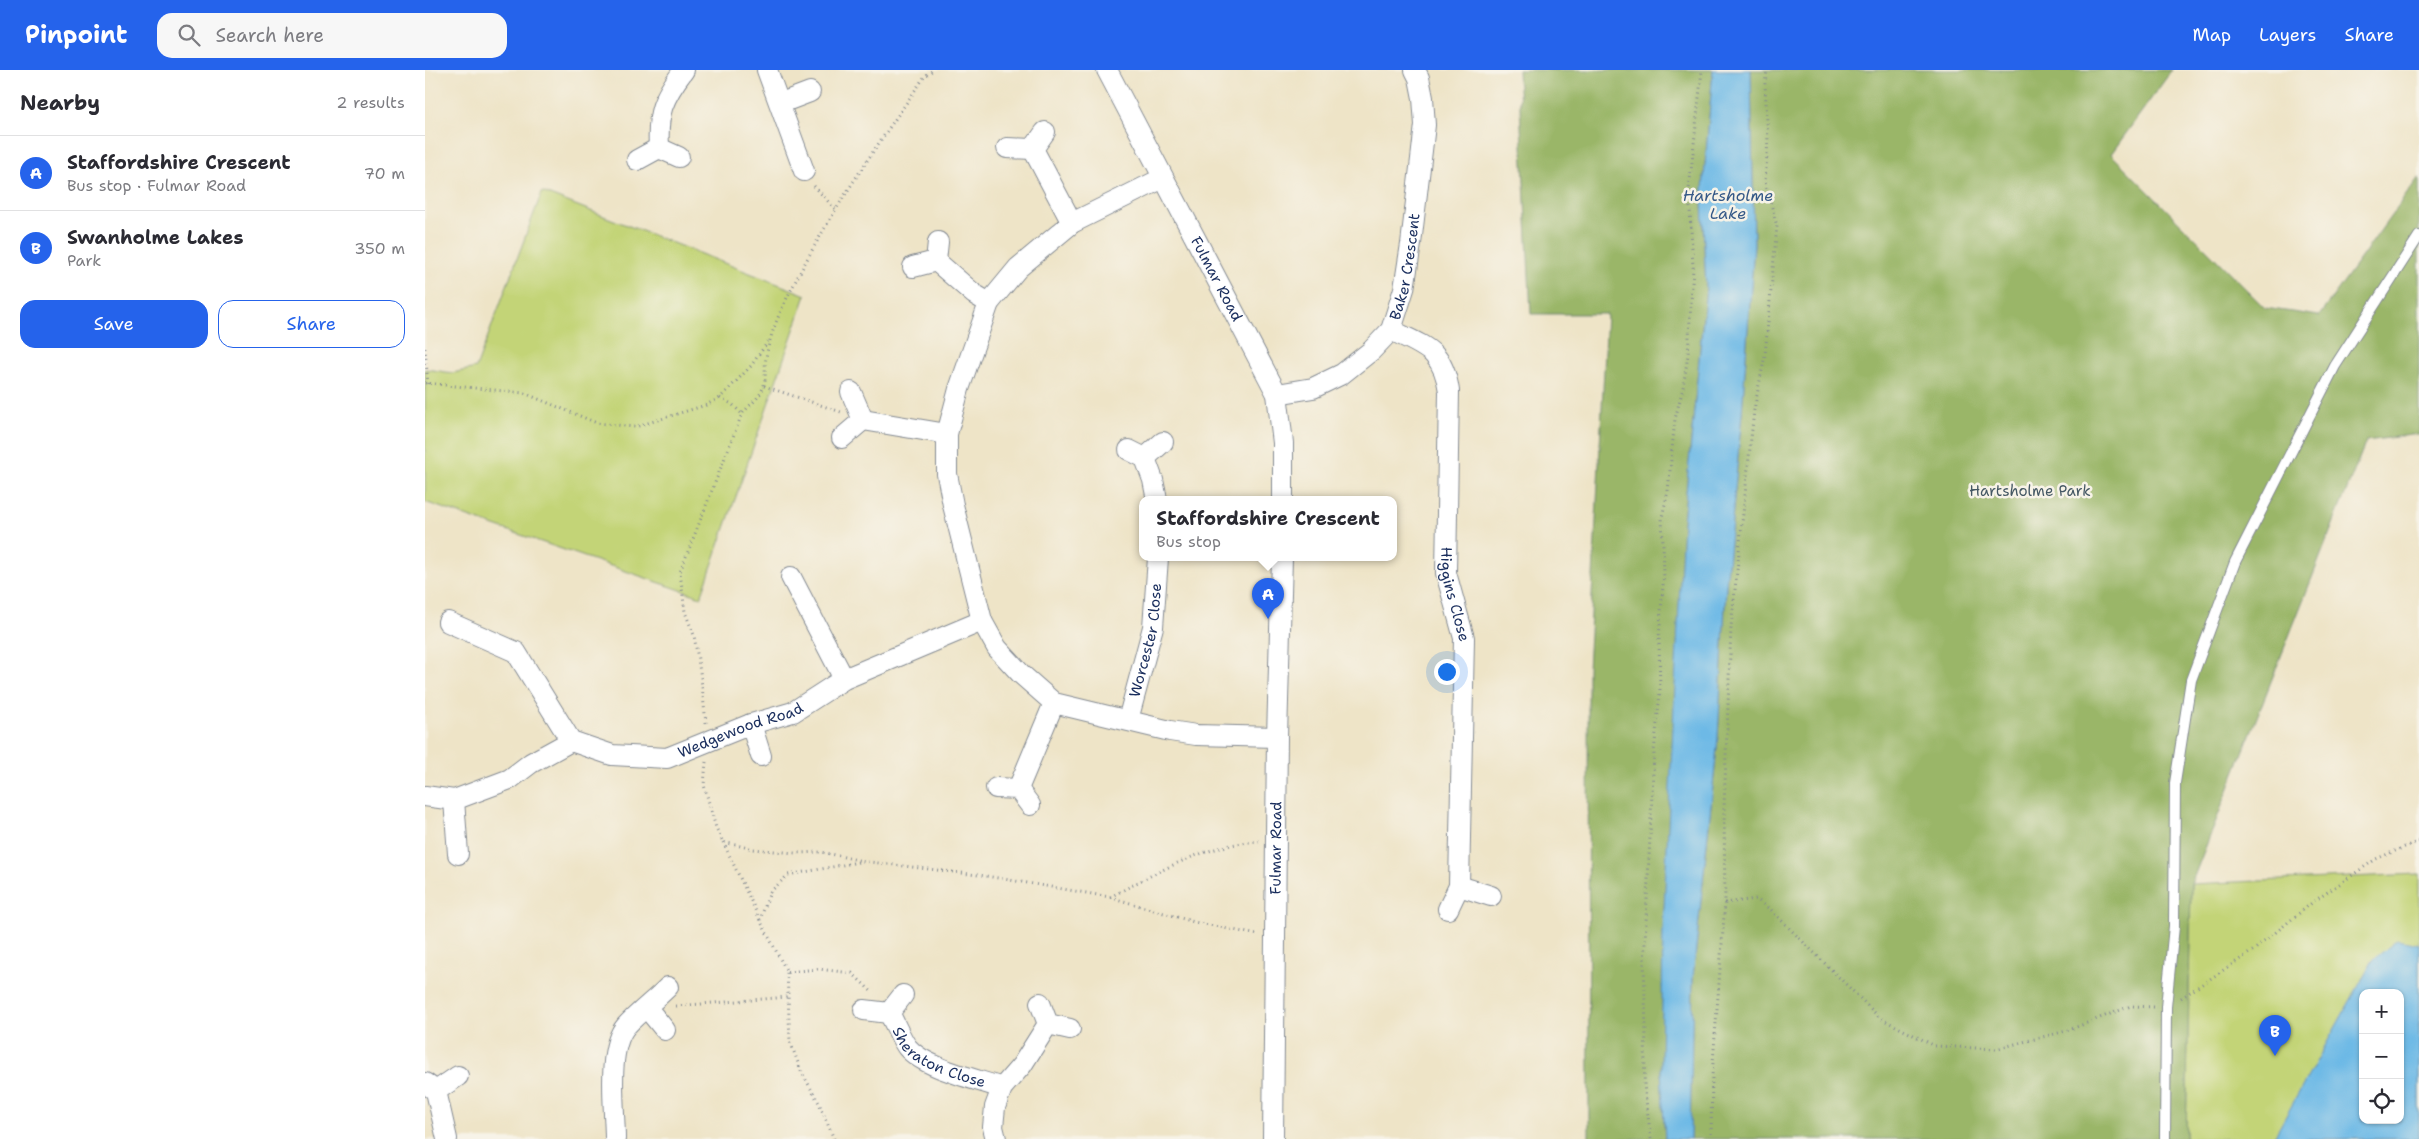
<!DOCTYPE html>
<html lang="en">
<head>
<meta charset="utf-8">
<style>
  :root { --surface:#fff; --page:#f7f7f7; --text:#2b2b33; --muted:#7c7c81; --line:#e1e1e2; --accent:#2563eb }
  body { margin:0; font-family:"Shantell Sans",sans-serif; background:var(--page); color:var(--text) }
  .controls { position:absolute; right:15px; bottom:15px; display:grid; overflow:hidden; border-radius:10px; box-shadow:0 1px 4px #0004 }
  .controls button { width:45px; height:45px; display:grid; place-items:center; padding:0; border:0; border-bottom:1px solid var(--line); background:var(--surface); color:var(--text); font:25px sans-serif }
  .you { position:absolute; left:1021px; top:601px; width:18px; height:18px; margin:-12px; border:4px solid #fff; border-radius:50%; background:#1a73e8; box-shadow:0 0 0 8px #1a73e833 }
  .badge { display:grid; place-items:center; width:32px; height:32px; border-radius:50%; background:var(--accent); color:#fff; font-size:16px; font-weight:700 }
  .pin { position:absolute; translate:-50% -41px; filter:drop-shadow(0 1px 2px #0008) }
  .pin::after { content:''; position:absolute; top:26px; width:18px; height:15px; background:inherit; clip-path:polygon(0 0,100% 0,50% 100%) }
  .popup { position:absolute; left:714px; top:426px; width:258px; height:65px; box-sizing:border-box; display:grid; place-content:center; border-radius:10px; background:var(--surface); filter:drop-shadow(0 1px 4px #0005); font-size:16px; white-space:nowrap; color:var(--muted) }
  .popup b { font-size:19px; color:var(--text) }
  .popup::after { content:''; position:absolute; left:50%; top:100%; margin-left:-10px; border:10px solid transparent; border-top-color:var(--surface) }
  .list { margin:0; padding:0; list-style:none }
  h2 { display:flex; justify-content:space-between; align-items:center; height:65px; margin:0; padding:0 20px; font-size:21px }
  h2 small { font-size:16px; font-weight:400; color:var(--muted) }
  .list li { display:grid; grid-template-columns:32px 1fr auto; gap:15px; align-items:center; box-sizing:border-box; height:75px; padding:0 20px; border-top:1px solid var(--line) }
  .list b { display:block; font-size:19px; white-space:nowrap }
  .list p { margin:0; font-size:16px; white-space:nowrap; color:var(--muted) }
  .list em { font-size:16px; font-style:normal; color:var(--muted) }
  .actions { display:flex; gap:10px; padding:15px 20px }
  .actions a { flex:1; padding:11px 0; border:1px solid var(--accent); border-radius:15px; text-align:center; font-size:18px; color:var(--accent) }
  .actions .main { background:var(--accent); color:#fff }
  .icon { flex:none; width:28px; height:28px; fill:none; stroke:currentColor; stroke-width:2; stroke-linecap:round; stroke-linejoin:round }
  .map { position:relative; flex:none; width:1994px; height:1069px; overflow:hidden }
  header { display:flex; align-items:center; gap:30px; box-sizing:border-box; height:70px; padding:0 25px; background:var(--accent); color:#fff }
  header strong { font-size:24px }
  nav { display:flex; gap:28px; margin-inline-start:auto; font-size:18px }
  .search { width:350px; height:45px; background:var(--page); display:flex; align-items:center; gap:12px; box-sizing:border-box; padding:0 18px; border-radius:15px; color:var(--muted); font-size:19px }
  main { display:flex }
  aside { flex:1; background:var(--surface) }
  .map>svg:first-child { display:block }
  .green { fill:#c3d477; stroke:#6f826a; fill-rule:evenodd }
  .forest { fill:#9ab668; stroke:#5a7263 }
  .water { fill:#6db9e6; stroke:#4474a2; fill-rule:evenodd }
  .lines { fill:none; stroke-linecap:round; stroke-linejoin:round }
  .lane-casing { stroke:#848a92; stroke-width:12 }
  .street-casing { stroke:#848a92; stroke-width:22 }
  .path { stroke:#848a92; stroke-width:3; stroke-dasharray:1 4; stroke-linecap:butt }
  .lane { stroke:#fff; stroke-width:10 }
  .street { stroke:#fff; stroke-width:20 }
  .labels { text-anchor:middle; stroke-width:5; stroke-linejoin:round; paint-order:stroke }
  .street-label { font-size:15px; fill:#1b2f5e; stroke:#f7f3e8 }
  .park-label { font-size:15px; fill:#455864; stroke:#f7f3e8 }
  .water-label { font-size:16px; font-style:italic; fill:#345887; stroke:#f7f3e8 }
</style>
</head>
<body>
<header>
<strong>Pinpoint</strong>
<div class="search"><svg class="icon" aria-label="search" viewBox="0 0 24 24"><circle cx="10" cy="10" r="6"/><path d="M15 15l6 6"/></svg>Search here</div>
<nav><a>Map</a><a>Layers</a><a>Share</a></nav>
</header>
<main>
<aside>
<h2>Nearby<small>2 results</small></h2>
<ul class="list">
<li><span class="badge">A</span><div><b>Staffordshire Crescent</b><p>Bus stop · Fulmar Road</p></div><em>70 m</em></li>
<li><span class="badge">B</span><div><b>Swanholme Lakes</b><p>Park</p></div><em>350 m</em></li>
</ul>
<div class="actions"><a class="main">Save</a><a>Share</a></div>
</aside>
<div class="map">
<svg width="1994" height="1069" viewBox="0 0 1994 1069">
  <rect width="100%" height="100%" fill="#f7f3e8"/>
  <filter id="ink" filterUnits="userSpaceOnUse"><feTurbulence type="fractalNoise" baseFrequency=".02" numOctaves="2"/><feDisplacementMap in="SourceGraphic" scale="10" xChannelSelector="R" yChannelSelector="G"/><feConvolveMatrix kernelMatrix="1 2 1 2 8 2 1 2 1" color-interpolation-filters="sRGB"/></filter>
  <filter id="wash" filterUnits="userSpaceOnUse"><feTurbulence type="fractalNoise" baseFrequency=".0096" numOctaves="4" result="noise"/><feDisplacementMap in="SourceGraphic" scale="20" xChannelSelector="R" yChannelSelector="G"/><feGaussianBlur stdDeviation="1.12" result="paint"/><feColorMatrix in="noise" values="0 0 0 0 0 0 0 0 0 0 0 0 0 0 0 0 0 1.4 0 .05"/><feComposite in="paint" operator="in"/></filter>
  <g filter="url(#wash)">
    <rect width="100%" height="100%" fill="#eee4c7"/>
    <g class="green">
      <polygon points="117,122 381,225 276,527 0,432 0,299 28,303 51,298"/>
      <path d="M1994,804V1069H1761L1766,814ZM1938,923H1975V1050H1938Z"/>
    </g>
    <g class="forest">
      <polygon points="1093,0 1288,0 1277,131 1281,218 1258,453 1236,1001 1240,1069 1164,1069 1163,600 1182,244 1106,244"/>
      <polygon points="1326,0 1747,0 1686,84 1840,238 1894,246 1994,107 1994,364 1941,371 1766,814 1761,1069 1265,1069 1268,907 1293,668 1301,516 1317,343 1329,174"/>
    </g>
    <g class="water">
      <polygon points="1288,0 1326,0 1329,174 1317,343 1301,516 1293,668 1268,907 1265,1069 1240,1069 1236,1001 1238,858 1258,453 1281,218 1277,131"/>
      <path d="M1972,870L1994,874V1069H1848L1948,890ZM1938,923H1975V1050H1938Z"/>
    </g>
  </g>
  <g filter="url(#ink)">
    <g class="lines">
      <defs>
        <polyline id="lane" points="1740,1069 1741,937 1749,856 1750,713 1766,610 1810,492 1910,296 1994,166"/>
        <g id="street">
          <polyline points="342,0 379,101"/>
          <path id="s1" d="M682,0L852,324L858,373V430"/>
          <polyline points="356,33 385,22"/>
          <path d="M234,78C232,43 237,29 259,0"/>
          <polyline points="582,78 608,79 620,62"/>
          <polyline points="608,79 647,153"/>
          <polyline points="212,90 234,78 254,87"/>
          <polyline points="738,108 647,153 593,198 564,233 534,319 522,364 522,404 528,435 557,551 572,578 596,604 629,633 745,661 771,665 852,667"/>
          <polyline points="511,191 549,224 564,233"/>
          <polyline points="488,197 511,191 513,172"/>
          <path id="s2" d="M966,260C1000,277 1018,280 1024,321L1021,503L1039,568L1034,816L1023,839"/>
          <path id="s3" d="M852,324L888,318L917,304L946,281L966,260L979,219L986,174L1000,55L998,28L994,8L990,0"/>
          <polyline points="438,350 522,364"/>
          <polyline points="417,368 438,350 426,322"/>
          <polyline points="704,380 720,388 728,410 732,430"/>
          <polyline points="720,388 738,372"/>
          <polyline points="366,507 419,609"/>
          <path id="s4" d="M23,552L91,582L146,671L187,685L242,688L326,654L368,642L419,609L557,551"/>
          <path id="s5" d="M703,650L728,557L733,488"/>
          <polyline points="326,654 336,686"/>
          <polyline points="571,718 593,719 605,735"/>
          <polyline points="593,719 629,633"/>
          <polyline points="0,726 29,730 85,709 106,693 146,671"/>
          <polyline points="29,730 33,784"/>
          <polyline points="1034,816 1066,826"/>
          <polyline points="615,933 623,954 645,959"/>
          <polyline points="222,938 240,960"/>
          <polyline points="439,940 464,943 478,925"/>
          <path id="s6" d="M464,943C470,953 475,967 482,977C499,998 551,1009 577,1018"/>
          <polyline points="0,1013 11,1021 22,1069"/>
          <polyline points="11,1021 33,1006"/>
          <path d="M190,1069C190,1040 181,979 201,956C214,942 230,930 243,917"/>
          <polyline points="571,1069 568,1057 570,1037 577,1018 597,995 623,954"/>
          <path id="s7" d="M848,1069L852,667L857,488"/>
        </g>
      </defs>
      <use href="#lane" class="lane-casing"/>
      <use href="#street" class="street-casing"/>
      <g class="path">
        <polyline points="389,116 410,139"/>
        <polyline points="0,278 3,314"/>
        <polyline points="0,313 99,323 172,353 210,357 281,335 295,328 326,296 344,270"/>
        <polyline points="339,316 416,342"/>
        <polyline points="295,328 307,334 317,344"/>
        <path d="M281,653L276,608L269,565L260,542L255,502L317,344C324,335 334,329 338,318C342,309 339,297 341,288C345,264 355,241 366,220C404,144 452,75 500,6L508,0"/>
        <polyline points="281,692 279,715 291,758 298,772 328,779 370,783 397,782 437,791 561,806 685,827 769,852 833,865"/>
        <polyline points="298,772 335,850"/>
        <path d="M685,827C733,802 779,775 834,771"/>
        <polyline points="1300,833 1331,829 1346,840 1455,948 1510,976 1571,979 1641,961 1706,936 1730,937"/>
        <polyline points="362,902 393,899 427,903 448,923"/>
        <polyline points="1756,928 1829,880 1888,832 1951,789 1994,771"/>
        <polyline points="251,936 363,927"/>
        <polyline points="409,1069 394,1033 376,1001 365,971 362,902 335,850 345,822 363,805 434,792"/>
        <polyline points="1226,1069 1219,1015 1221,961 1219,893 1229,682 1235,623 1234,569 1239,502 1237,447 1243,421 1250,349 1258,318 1263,285 1268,197 1264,120 1277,0"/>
        <polyline points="1286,1069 1287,1006 1300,833 1299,738 1306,557 1329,340 1340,285 1352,156 1340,112 1343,71 1340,14 1342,0"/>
      </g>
      <use href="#lane" class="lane"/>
      <use href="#street" class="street"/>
    </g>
  </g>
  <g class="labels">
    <g class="street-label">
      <text dy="5" stroke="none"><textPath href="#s3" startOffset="200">Baker Crescent</textPath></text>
      <text dy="5" stroke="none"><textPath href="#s1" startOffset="236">Fulmar Road</textPath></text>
      <text dy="5" stroke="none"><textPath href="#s2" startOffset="294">Higgins Close</textPath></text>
      <text dy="5" stroke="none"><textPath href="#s5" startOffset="82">Worcester Close</textPath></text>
      <text dy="5" stroke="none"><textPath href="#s4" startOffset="356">Wedgewood Road</textPath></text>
      <text dy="5" stroke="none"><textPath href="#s7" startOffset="291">Fulmar Road</textPath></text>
      <text dy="5" stroke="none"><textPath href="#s6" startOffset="71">Sheraton Close</textPath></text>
    </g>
    <g class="park-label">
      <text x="1605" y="426">Hartsholme Park</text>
    </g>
    <g class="water-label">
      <text x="1303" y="131">Hartsholme<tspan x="1303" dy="18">Lake</tspan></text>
    </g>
  </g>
</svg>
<div class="controls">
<button>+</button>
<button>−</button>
<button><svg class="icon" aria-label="locate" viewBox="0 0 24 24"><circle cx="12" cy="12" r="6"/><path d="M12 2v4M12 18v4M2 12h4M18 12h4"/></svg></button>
</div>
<div class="you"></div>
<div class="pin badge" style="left:843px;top:549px">A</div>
<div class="popup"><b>Staffordshire Crescent</b>Bus stop</div>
<div class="pin badge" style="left:1850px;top:986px">B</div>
</div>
</main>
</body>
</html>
